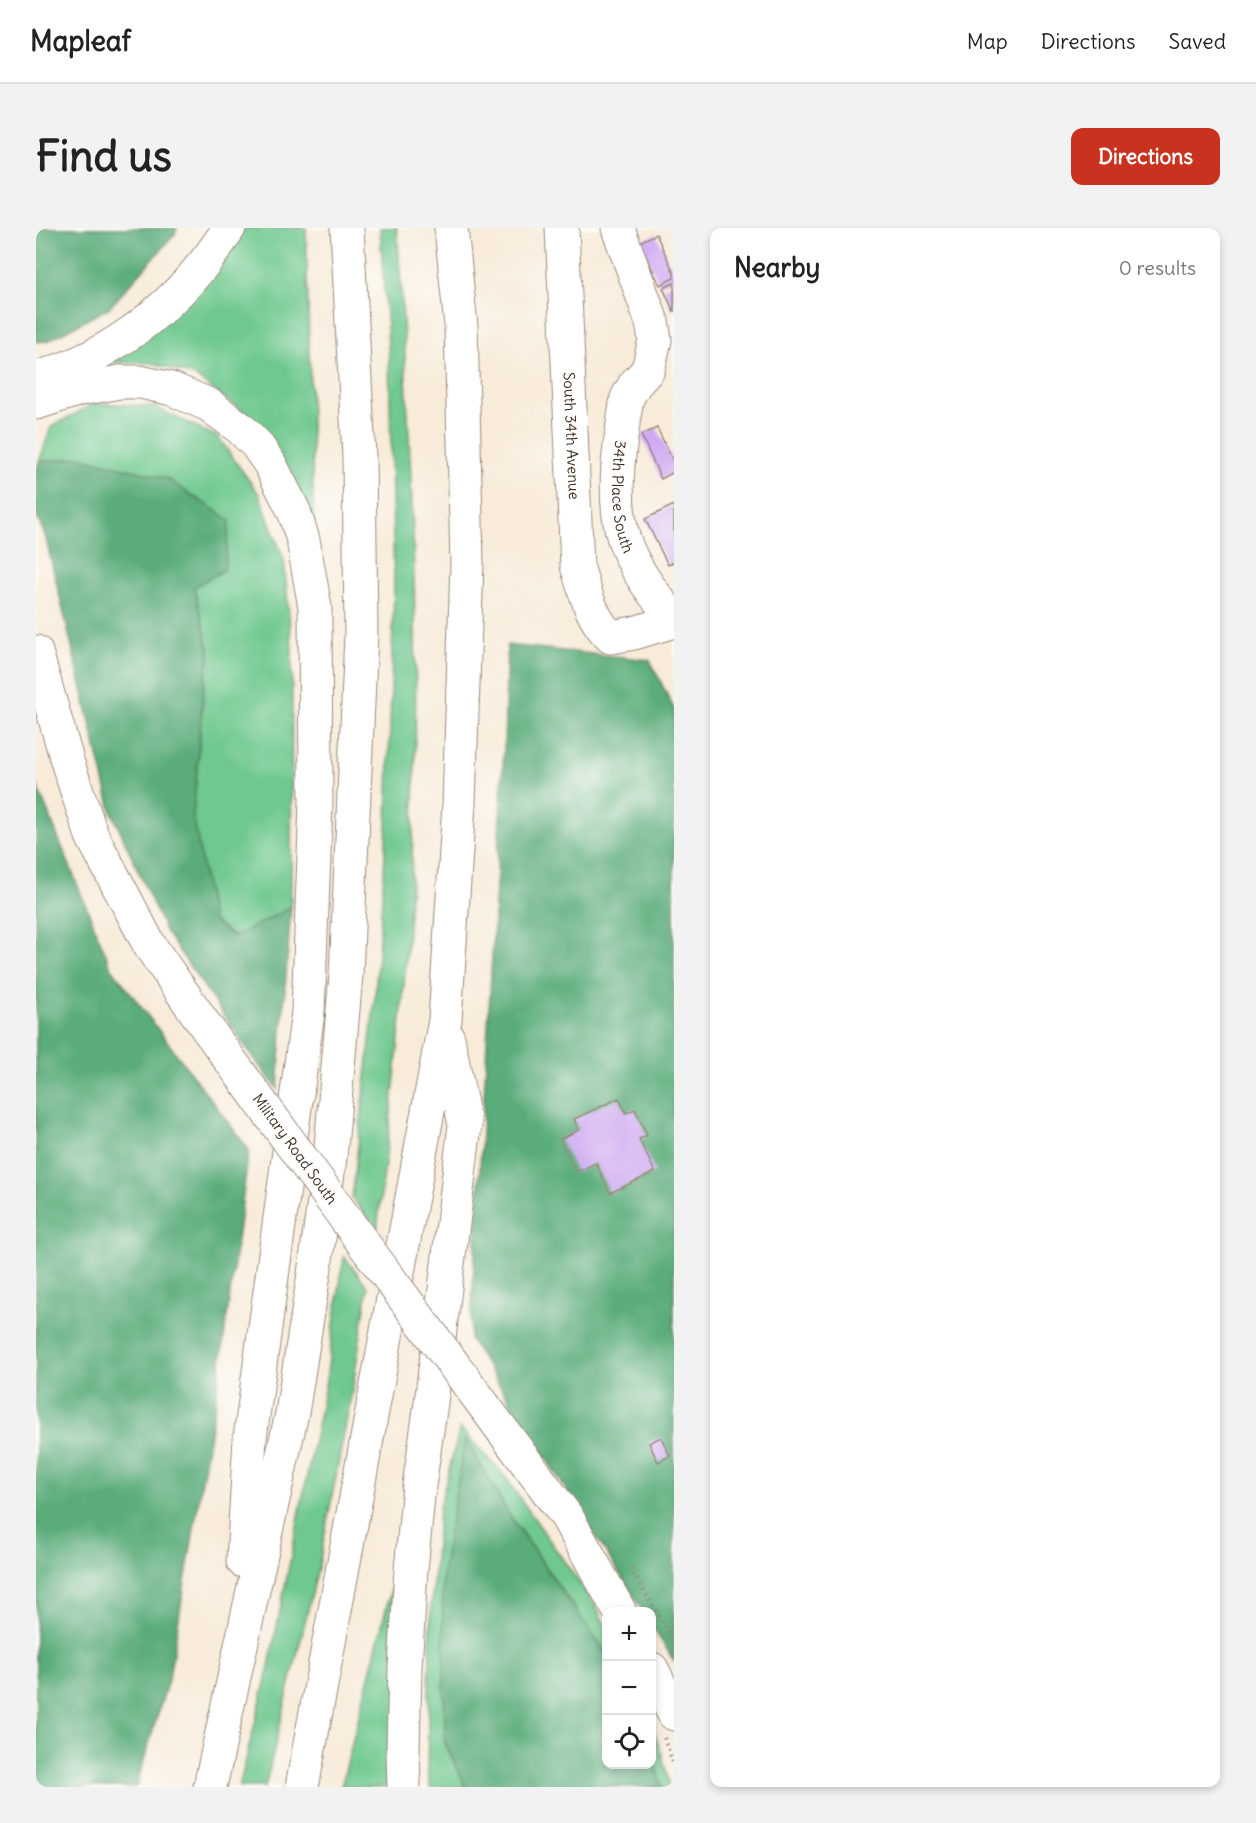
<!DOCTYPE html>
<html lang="en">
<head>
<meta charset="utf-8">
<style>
  :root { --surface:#fff; --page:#f2f2f2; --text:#222; --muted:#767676; --line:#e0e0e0; --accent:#c8321e }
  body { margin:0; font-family:Delius,sans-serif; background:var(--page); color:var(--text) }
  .controls { position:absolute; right:18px; bottom:18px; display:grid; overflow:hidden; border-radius:12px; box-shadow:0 3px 9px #0003 }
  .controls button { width:54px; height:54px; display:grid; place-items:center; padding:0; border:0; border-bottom:2px solid var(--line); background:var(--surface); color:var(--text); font:30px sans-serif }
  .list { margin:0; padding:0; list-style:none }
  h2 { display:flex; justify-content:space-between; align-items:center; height:78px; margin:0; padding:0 24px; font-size:26px }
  h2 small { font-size:20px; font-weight:400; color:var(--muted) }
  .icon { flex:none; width:33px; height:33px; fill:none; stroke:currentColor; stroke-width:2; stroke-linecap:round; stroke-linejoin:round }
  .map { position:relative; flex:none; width:638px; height:1559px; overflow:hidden; border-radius:12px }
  header { display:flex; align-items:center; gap:36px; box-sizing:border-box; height:84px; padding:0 30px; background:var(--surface); border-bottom:2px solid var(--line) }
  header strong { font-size:28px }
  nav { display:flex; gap:33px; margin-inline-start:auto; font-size:21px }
  .intro { display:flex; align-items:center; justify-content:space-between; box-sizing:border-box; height:144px; padding:0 36px }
  h1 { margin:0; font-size:42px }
  .button { padding:15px 27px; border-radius:12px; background:var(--accent); color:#fff; font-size:21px; font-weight:700 }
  main { display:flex; gap:36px; padding:0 36px }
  aside { flex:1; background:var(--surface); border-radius:12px; box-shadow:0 3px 9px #0003 }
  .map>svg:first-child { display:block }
  .green { fill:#6ec88f; stroke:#547956; stroke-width:1.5 }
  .forest { fill:#5aac7a; stroke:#4a6b4c; stroke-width:1.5 }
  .building { fill:#cfa9f3 }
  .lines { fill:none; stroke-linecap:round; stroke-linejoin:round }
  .minor-casing { stroke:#9a8a7c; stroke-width:35 }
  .major-casing { stroke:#9a8a7c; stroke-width:35 }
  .highway-casing { stroke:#9a8a7c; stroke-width:35 }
  .path { stroke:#9a8a7c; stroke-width:4; stroke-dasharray:1.5 4.5; stroke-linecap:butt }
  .minor { stroke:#fff; stroke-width:33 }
  .major { stroke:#fff; stroke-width:33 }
  .highway { stroke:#fff; stroke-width:33 }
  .major-bridge-casing { stroke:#9a8a7c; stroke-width:35; stroke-linecap:butt }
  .major-bridge { stroke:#fff; stroke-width:33 }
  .labels { text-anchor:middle; stroke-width:4.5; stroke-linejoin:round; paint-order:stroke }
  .street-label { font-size:15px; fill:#3b2a1e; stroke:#fdfcf7 }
</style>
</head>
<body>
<header>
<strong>Mapleaf</strong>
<nav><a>Map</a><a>Directions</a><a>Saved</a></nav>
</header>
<div class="intro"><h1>Find us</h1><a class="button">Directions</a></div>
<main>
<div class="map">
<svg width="638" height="1559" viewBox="0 0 638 1559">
  <rect width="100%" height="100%" fill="#fdfcf7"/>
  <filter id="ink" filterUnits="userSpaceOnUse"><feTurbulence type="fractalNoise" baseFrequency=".0167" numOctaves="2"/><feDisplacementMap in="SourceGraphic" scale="12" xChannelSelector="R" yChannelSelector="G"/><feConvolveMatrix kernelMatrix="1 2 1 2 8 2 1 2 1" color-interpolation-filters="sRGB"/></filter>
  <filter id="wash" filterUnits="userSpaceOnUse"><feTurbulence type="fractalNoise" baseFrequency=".008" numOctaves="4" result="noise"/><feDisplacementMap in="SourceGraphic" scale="24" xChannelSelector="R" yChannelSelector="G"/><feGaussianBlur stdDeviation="1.35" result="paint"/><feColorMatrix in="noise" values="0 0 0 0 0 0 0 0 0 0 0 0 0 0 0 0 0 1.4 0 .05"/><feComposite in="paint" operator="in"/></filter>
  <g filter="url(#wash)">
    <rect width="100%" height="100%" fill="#f8ebd9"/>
    <g class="green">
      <polygon points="209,0 270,0 278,304 218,192 158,148 116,135 62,134"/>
      <path d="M344,0H361C367,75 370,151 374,227C381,385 383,543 372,701C366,801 353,902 341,1002L316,970L339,769L351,599L358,358L353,132Z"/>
      <polygon points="59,175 117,178 182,209 223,266 248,332 256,420 255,679 198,709 176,692 157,587 168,457 174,425 158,359 43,229 3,234 15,199"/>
      <polygon points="308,1028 332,1059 317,1158 284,1332 229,1559 203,1559 232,1443 289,1158"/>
      <polygon points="424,1200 467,1246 561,1380 570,1399 570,1426 475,1289 430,1211 409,1515 430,1559 394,1559 391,1541 395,1382 403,1280"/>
      <polygon points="370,1302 357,1559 305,1559"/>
      <polygon points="616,1498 626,1527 634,1559 626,1559 616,1527"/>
    </g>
    <g class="forest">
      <polygon points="0,0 141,0 139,6 73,80 11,113 0,114"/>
      <polygon points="43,229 130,250 194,292 188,342 158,359 174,425 168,457 157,587 176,692 198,709 255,679 242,861 221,835 129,703 75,582 9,307 0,287 0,241 3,234"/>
      <polygon points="471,417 614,432 638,481 638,1433 616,1398 616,1384 607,1383 434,1111 468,520"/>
      <polygon points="0,555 75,739 213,922 181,1164 133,1449 100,1559 0,1559"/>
      <polygon points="429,1210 475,1290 570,1426 570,1536 616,1536 616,1527 626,1559 430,1559 409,1515 406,1345"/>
    </g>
    <g id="blocks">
      <g class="building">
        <polygon points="620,6 638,45 638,50 624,57 603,14"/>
        <polygon points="638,55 638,84 627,60"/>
        <polygon points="621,200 638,235 638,244 625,251 605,207"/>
        <polygon points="638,277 638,334 632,337 609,291"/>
        <polygon points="583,870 590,885 599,881 611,907 603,911 619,944 574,965 560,935 540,944 524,911 543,902 538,891"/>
        <polygon points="625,1209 634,1228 622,1234 613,1215"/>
      </g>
    </g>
  </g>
  <g filter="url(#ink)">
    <use href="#blocks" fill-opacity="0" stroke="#9a8a7c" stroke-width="1.5"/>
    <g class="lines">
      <defs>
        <g id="minor">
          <path id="s1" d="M526,0L541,338C549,363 555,391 575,409L598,405L638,393"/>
          <path id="s2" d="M582,0L616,94L619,112L612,142L599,156L591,170C584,214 575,264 587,308C596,339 618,367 638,391"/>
        </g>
        <g id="major">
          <polyline points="0,424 32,536 56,608 114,718 173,803"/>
          <polyline points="467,1203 531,1289 584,1384"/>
          <polyline points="616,1441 638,1486"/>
        </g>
        <g id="highway">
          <path d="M0,150C81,128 149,70 193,0"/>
          <polyline points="0,175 44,161 84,154 104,154 136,161 173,177 204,200 220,216 234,236 258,283 267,312 279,379 280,575 272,784 214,1210 207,1333"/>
          <polyline points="174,1559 256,1185 278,1046 294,930 310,747 325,407 323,228 311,0"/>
          <polyline points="266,1559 409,792 423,576 431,335 425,98 415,0"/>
          <polyline points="368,1559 367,1523 369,1439 375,1342 383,1258 395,1175 429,897 412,810"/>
        </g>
      </defs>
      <use href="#minor" class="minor-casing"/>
      <use href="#major" class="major-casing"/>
      <use href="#highway" class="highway-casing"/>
      <g class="path">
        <polyline points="595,1341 638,1414"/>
        <polyline points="628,1510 638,1537"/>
      </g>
      <use href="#minor" class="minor"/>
      <use href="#major" class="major"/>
      <use href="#highway" class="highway"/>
      <defs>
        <g id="major-bridge">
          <path id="s3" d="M173,803L330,1019L467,1203"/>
        </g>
      </defs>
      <use href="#major-bridge" class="major-bridge-casing"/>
      <use href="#major-bridge" class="major-bridge"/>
    </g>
  </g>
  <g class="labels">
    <g class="street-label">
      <text dy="5" stroke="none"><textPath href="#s1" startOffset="208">South 34th Avenue</textPath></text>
      <text dy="5" stroke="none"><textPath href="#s2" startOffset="284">34th Place South</textPath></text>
      <text dy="5" stroke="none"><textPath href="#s3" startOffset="146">Military Road South</textPath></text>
    </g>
  </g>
</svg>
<div class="controls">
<button>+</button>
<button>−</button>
<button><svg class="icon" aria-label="locate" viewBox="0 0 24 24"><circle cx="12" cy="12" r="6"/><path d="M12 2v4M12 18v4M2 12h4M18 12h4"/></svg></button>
</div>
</div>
<aside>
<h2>Nearby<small>0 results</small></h2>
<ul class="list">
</ul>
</aside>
</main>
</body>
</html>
